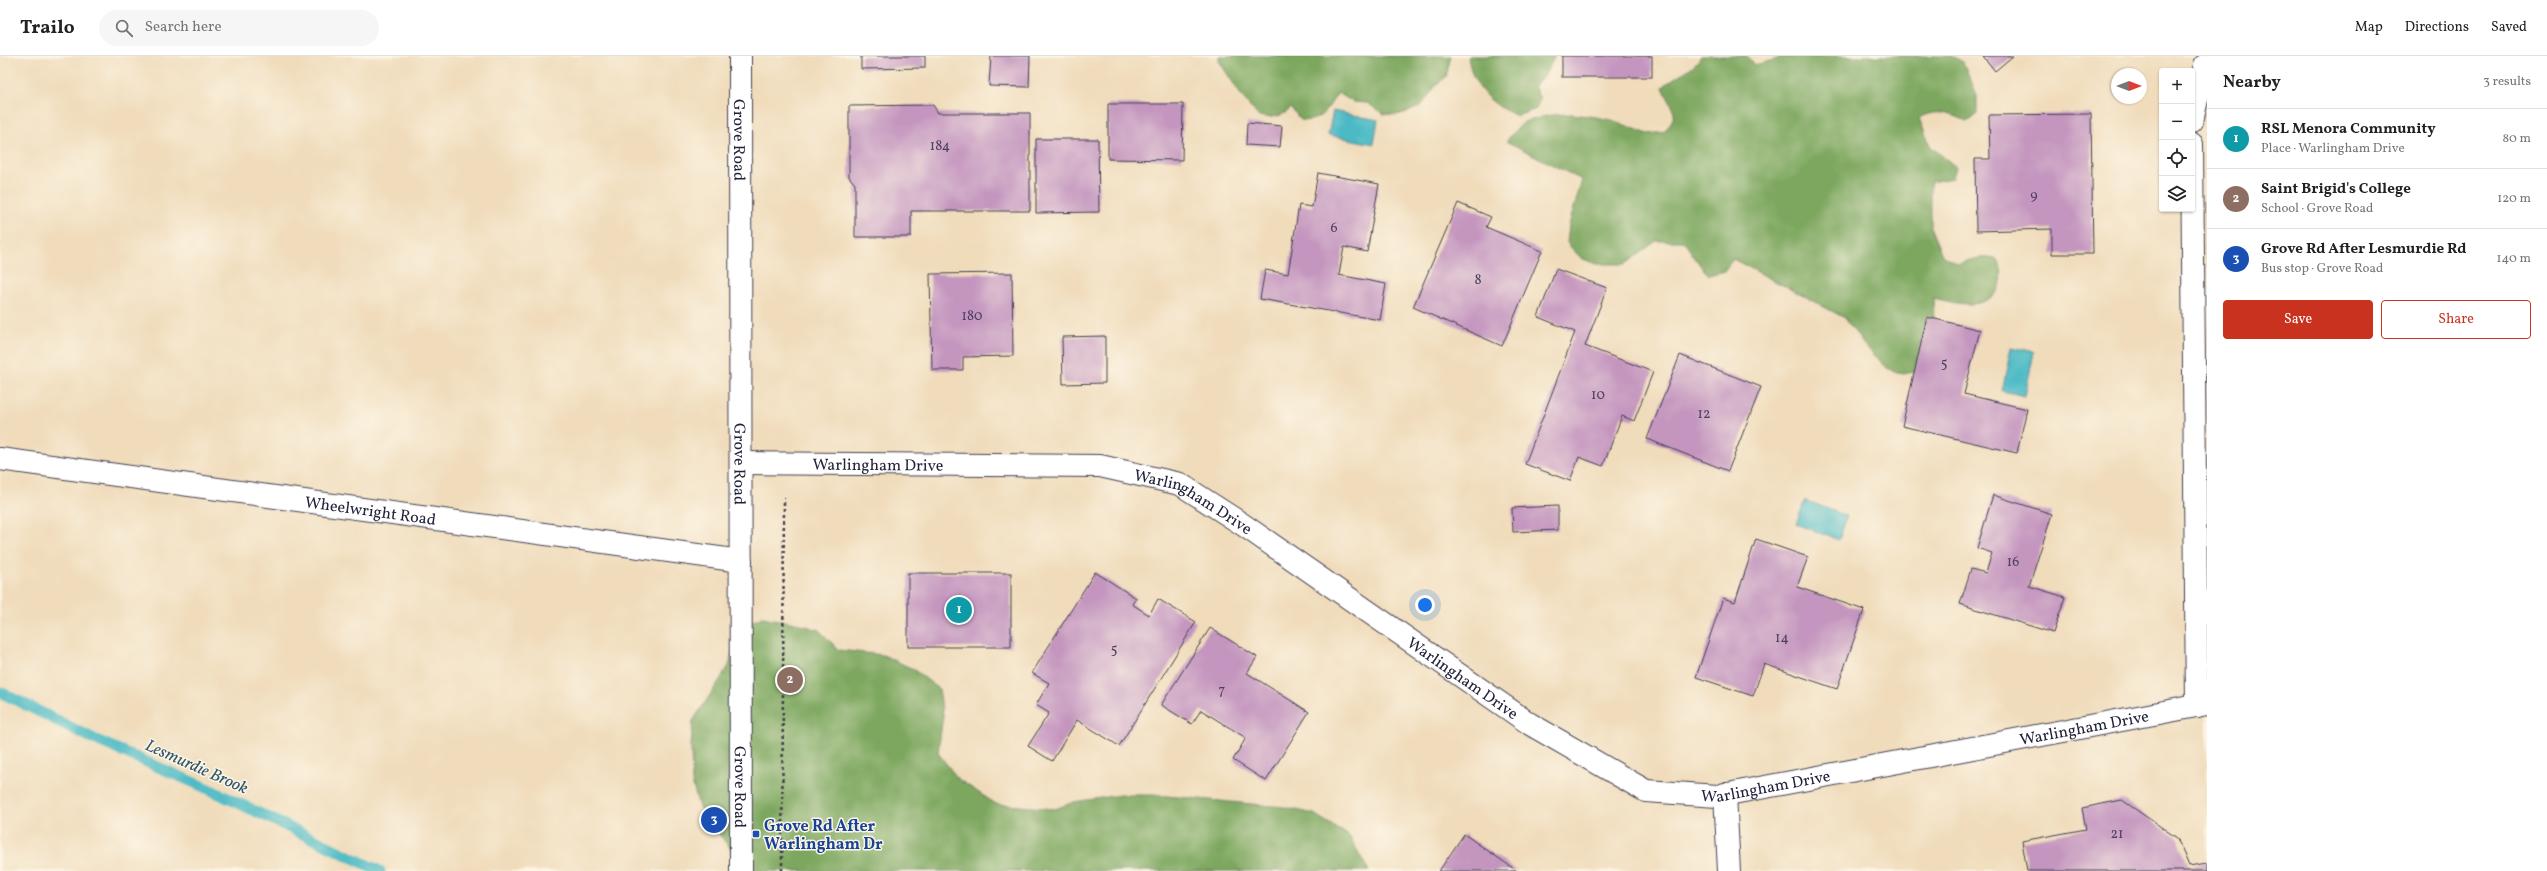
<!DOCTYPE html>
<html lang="en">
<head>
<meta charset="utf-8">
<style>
  :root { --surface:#fff; --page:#f6f6f6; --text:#222; --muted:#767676; --line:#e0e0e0; --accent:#c8321e }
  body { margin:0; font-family:Vollkorn,serif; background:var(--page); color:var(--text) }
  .controls { position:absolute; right:12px; top:12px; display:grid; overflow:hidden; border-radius:4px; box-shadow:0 1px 3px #0004 }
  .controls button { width:36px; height:36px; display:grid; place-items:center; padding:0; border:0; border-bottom:1px solid var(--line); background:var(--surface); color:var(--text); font:20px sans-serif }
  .compass { position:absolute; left:2111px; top:12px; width:36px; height:36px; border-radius:50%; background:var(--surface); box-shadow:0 1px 3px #0004; rotate:90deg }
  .you { position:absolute; left:1425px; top:549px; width:14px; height:14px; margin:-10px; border:3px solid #fff; border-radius:50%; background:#1a73e8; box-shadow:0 0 0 6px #1a73e833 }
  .badge { display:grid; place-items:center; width:26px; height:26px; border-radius:50%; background:var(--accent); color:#fff; font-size:13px; font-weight:700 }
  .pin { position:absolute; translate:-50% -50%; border:2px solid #fff; box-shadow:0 1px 4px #0006 }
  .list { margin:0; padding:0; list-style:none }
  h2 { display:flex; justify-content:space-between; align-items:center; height:52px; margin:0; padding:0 16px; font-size:17px }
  h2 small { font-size:13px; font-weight:400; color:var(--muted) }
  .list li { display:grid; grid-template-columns:26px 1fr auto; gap:12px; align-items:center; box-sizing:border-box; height:60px; padding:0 16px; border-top:1px solid var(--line) }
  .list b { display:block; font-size:15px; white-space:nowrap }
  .list p { margin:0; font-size:13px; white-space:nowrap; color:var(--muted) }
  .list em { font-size:13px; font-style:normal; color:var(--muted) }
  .actions { display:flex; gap:8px; padding:12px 16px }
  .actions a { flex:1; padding:9px 0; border:1px solid var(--accent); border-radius:4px; text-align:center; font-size:14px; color:var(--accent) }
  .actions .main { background:var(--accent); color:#fff }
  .icon { flex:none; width:22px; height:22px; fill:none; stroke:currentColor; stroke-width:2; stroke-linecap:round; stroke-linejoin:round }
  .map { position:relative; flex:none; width:2207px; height:815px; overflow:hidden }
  header { display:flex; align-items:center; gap:24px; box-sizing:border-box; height:56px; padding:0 20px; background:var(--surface); border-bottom:1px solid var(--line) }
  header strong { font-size:19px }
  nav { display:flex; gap:22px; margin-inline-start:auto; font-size:14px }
  .search { width:280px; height:36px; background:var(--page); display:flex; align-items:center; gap:10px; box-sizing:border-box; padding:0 14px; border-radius:22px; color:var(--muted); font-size:15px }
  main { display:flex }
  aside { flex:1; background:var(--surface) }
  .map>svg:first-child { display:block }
  .forest { fill:#7da75f; stroke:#50644d }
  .water { fill:#4cbac4; stroke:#376e80 }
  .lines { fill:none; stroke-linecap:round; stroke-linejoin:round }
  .stream { stroke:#4cbac4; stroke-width:11 }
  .building { fill:#c496bf }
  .minor-casing { stroke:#413e4e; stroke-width:24 }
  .path { stroke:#413e4e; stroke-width:2.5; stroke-dasharray:3 3; stroke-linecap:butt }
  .minor { stroke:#fff; stroke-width:22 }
  .transit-dot { fill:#1a4fb4; stroke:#fcf5e5; stroke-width:1.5 }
  .labels { text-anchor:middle; stroke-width:3; stroke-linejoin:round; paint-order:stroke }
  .number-label { font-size:14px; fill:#4a3f5c }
  .street-label { font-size:16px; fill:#22223b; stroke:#fcf5e5 }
  .transit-label { font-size:16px; font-weight:bold; fill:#164399; stroke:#fcf5e5; text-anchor:start }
  .water-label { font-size:17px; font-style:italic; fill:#31576b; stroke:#fcf5e5 }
</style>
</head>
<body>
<header>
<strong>Trailo</strong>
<div class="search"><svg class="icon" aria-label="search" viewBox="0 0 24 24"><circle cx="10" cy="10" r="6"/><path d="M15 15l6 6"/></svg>Search here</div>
<nav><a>Map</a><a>Directions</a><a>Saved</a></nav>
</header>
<main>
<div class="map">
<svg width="2207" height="815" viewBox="0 0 2207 815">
  <rect width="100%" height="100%" fill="#fcf5e5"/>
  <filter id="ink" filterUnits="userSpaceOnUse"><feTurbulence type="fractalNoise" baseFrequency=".025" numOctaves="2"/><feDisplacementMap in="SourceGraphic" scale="8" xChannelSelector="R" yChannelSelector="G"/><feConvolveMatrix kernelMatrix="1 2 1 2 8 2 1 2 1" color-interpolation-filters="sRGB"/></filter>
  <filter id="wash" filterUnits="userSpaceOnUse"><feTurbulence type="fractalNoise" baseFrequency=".012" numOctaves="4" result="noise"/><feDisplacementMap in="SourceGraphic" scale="16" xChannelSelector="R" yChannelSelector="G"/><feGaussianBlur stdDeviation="0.9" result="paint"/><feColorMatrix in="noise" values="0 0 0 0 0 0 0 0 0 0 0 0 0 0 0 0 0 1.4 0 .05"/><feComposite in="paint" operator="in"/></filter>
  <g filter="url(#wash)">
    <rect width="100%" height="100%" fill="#f0dcbb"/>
    <g class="forest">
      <path d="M1219,0H1451L1446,21L1437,28L1421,50L1410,55L1396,59L1384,58L1367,47L1353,46L1338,37C1327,52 1322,67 1301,64L1291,52C1281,62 1272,62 1258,60L1241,39L1219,5Z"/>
      <path d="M1468,0H1555L1544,20L1534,30L1540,43L1536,53L1517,60C1490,48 1472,31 1468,0Z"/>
      <path d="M1701,0H1747L1754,9L1790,0H1951L1963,6L1977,39V57L1967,65C1950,58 1936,52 1919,62L1930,90L1956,111L1953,122L1931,126V173L1942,199L1959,208C1972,203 1984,199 1998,204C2009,228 1994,249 1967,248C1956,248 1944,244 1933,242L1935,308L1920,315L1902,318L1887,312L1864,289L1845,262L1733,203L1724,215L1709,219C1698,209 1693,197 1683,185H1656L1626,208H1596L1581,202L1567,187L1569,169L1582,124L1506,85L1524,66L1550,59L1572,58L1596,61L1612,64L1648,78L1664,76C1682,54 1672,54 1663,31C1675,19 1694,14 1701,0Z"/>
      <polygon points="763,561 800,568 819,574 839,594 883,599 913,613 939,633 943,659 938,697 958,723 996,748 1055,753 1074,746 1120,739 1157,739 1283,751 1314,758 1349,780 1369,815 735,815 735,799 699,751 692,726 691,689 693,665 729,610 739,570"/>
    </g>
    <g class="water">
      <polygon points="1333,55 1378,64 1374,88 1328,79"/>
      <polygon points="2011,291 2034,296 2025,340 2002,335"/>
      <polygon points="1805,444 1847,460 1839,484 1796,468"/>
    </g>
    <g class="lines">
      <polyline class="stream" points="0,636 94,683 211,734 380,815"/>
    </g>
    <g id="blocks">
      <g class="building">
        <polygon points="861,0 925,0 925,12 861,13"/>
        <polygon points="991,0 1030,0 1029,31 989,30"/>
        <rect x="1562" y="0" width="90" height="21"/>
        <polygon points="1983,0 2013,0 1995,15"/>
        <polygon points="1108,48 1183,48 1182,104 1108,103"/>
        <polygon points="933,49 938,57 1030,57 1030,155 911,155 911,181 855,181 855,128 849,121 849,50"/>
        <polygon points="2091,58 2093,198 2052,198 2052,173 1976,175 1975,103 1990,103 1989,59"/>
        <polygon points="1247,67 1282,70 1280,91 1246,89"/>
        <polygon points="1036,83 1098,83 1099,156 1036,157"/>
        <polygon points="1318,117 1379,128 1367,196 1344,191 1339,219 1386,228 1380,264 1260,243 1265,214 1288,218 1299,149 1312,151"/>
        <polygon points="1458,147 1491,161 1486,171 1542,195 1502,290 1413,251"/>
        <polygon points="1556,213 1607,232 1585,290 1653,316 1634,365 1622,360 1603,410 1579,401 1570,425 1525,408 1575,276 1538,261"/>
        <polygon points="1012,217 1013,300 963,301 963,314 932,314 930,218"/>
        <polygon points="1927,261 1980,274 1964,338 2027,353 2017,397 1902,370"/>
        <polygon points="1105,280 1105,327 1063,328 1062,281"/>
        <polygon points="1680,299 1761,331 1728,415 1647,383"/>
        <polygon points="1993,439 2052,458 2029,530 2065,541 2053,577 1960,548 1971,513 1986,517 1992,497 1977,492"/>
        <polygon points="1558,450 1558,474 1513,476 1512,452"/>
        <polygon points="1756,483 1808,501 1797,531 1864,554 1837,633 1764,608 1753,640 1696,621 1723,542 1735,546"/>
        <polygon points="1095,516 1136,542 1132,548 1149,559 1158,543 1196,566 1119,690 1077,664 1052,705 1028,690 1049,657 1036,649 1049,627 1032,617"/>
        <rect x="908" y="517" width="103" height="74"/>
        <polygon points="1210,572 1257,601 1247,617 1309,656 1266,725 1233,704 1246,682 1201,654 1192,668 1161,649"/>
        <polygon points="2122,744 2177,782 2189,810 2207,807 2207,815 2027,815 2022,785 2086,773 2082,752"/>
        <polygon points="1464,778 1517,815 1439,815"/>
      </g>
    </g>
  </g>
  <g filter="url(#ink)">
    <use href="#blocks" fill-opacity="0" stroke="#413e4e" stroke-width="1"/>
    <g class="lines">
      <defs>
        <g id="minor">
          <path id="s1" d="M740,0L741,815"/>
          <polyline points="2192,65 2205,9"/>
          <polyline points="2192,88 2197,650"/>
          <path id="s2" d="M0,403L741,505"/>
          <path id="s3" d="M741,407L1100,410L1180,428L1242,468L1530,668L1646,735L1717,740L2207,648"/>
          <polyline points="1725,738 1729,815"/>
        </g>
      </defs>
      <use href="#minor" class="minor-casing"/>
      <polyline class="path" points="782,815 784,442"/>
      <use href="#minor" class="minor"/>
    </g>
  </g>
  <rect class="transit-dot" x="752" y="774" width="8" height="8" rx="2"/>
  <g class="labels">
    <g class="number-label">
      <text x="940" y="94">184</text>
      <text x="2034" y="143">9</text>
      <text x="1334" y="176">6</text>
      <text x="1478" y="228">8</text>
      <text x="972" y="264">180</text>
      <text x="1944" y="311">5</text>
      <text x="1598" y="343">10</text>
      <text x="1704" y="362">12</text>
      <text x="2013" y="510">16</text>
      <text x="1782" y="586">14</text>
      <text x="1114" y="597">5</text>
      <text x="1222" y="638">7</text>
      <text x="2117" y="782">21</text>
    </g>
    <g class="street-label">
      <text dy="6" stroke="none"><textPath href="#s1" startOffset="84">Grove Road</textPath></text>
      <text dy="6" stroke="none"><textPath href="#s1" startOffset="408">Grove Road</textPath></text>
      <text dy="6" stroke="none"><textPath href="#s3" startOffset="137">Warlingham Drive</textPath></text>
      <text dy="6" stroke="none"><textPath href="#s3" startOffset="460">Warlingham Drive</textPath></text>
      <text dy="6" stroke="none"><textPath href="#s2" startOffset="374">Wheelwright Road</textPath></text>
      <text dy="6" stroke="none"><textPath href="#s3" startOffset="784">Warlingham Drive</textPath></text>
      <text dy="6" stroke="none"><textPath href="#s3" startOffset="1444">Warlingham Drive</textPath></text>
      <text dy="6" stroke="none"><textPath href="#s3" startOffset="1120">Warlingham Drive</textPath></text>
      <text dy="6" stroke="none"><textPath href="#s1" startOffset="731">Grove Road</textPath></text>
    </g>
    <g class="transit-label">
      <text x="764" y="775">Grove Rd After<tspan x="764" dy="18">Warlingham Dr</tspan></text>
    </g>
    <g class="water-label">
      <text transform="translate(197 710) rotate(24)" y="6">Lesmurdie Brook</text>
    </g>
  </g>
</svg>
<div class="controls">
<button>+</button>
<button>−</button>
<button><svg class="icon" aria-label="locate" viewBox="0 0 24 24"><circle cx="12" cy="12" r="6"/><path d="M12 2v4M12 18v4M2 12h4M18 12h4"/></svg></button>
<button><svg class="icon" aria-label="layers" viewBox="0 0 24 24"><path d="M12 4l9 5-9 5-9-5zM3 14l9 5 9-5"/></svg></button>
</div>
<svg class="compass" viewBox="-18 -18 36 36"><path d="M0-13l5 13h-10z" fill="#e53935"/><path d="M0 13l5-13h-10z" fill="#767676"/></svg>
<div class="you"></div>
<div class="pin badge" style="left:959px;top:554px;background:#0f9aa8">1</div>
<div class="pin badge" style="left:790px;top:624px;background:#8d6e63">2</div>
<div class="pin badge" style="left:714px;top:764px;background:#1a4fb4">3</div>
</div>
<aside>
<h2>Nearby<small>3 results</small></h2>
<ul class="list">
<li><span class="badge" style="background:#0f9aa8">1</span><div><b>RSL Menora Community</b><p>Place · Warlingham Drive</p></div><em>80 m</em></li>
<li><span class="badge" style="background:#8d6e63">2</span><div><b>Saint Brigid's College</b><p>School · Grove Road</p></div><em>120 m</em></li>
<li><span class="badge" style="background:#1a4fb4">3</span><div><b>Grove Rd After Lesmurdie Rd</b><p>Bus stop · Grove Road</p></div><em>140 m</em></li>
</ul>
<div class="actions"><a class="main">Save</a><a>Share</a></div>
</aside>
</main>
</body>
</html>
